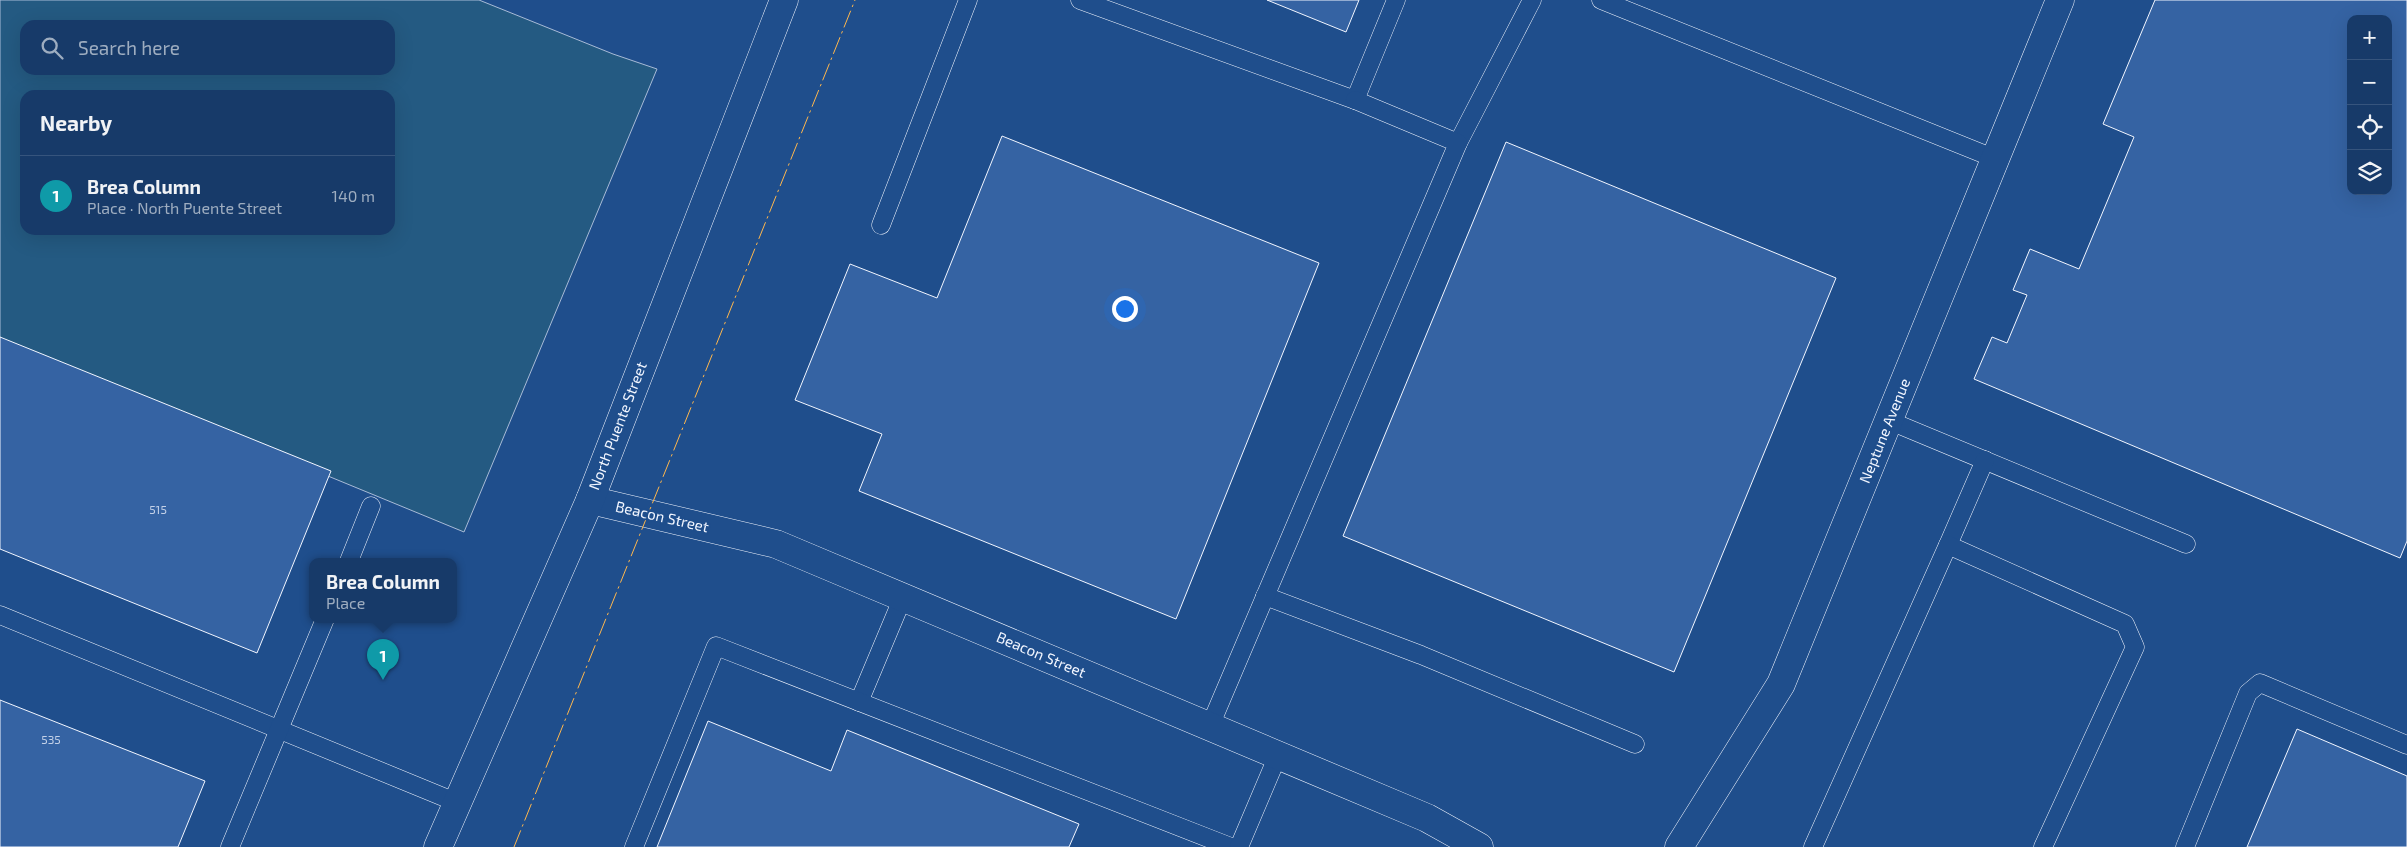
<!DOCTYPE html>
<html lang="en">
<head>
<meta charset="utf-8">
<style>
  :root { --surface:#173a69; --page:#20416f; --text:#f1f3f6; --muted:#9eadc0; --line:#36547d; --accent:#ffb74d }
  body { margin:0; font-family:"Exo 2",sans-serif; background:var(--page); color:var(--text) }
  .controls { position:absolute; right:15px; top:15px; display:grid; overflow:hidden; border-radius:10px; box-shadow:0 5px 20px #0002 }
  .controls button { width:45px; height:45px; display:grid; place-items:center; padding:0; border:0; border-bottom:1px solid var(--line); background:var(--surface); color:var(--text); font:25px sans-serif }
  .you { position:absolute; left:1124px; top:308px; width:18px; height:18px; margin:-12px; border:4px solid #fff; border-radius:50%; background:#1a73e8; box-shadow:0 0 0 8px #1a73e833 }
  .badge { display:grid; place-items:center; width:32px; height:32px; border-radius:50%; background:var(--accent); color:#fff; font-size:16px; font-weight:700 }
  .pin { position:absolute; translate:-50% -41px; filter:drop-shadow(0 1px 2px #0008) }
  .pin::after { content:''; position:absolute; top:26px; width:18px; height:15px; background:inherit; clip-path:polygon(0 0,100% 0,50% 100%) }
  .popup { position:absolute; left:309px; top:558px; width:148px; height:65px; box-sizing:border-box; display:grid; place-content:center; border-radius:10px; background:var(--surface); filter:drop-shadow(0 1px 4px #0005); font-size:16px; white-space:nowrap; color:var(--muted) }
  .popup b { font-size:19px; color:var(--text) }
  .popup::after { content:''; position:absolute; left:50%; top:100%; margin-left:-10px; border:10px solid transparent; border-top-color:var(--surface) }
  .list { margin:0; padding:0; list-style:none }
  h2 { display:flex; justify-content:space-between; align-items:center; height:65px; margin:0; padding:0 20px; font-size:21px }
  h2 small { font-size:16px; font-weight:400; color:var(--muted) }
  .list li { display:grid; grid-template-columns:32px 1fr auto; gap:15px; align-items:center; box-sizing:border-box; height:80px; padding:0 20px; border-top:1px solid var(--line) }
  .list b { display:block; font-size:19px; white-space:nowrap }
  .list p { margin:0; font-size:16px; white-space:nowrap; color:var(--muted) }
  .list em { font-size:16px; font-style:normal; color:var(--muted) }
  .icon { flex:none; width:28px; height:28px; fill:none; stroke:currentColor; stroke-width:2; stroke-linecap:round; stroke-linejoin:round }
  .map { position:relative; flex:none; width:2407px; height:847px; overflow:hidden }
  .search { position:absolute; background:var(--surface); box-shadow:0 5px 20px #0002; left:20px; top:20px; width:375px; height:55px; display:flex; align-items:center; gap:12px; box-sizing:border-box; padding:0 18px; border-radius:15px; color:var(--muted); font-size:19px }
  .panel { position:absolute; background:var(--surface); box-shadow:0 5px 20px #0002; left:20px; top:90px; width:375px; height:145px; border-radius:15px }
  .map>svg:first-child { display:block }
  .green { fill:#245a82; stroke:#a8bbd7; fill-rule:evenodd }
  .building { fill:#3563a3; stroke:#f2f6ff; fill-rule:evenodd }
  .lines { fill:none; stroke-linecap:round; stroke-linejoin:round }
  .service-casing { stroke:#f2f6ff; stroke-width:19 }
  .minor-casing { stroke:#f2f6ff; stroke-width:29 }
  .tertiary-casing { stroke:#f2f6ff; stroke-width:29 }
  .service { stroke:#1f4e8c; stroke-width:18 }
  .minor { stroke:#1f4e8c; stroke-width:28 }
  .tertiary { stroke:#1f4e8c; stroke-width:28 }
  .power { stroke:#ffb74d; stroke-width:1; stroke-dasharray:18 4 2.5 4; stroke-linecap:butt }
  .labels { text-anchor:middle; stroke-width:4; stroke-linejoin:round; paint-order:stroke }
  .number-label { font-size:12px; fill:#c3d1e8 }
  .street-label { font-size:15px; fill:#f2f6ff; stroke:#1f4e8c }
</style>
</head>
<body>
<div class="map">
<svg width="2407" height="847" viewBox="0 0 2407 847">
  <rect width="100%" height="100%" fill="#1f4e8c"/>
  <path class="green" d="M0,0H479L613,54L657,69L464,532L0,341ZM25,25H390V70H25ZM25,95H390V230H25Z"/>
  <g class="building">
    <polygon points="1267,0 1359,0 1346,32"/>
    <path d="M2155,0H2407V541L2400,558L1974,379L1992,337L2007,343L2027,295L2013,290L2030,249L2079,269L2134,137L2103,124ZM2351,19H2388V191H2351Z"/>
    <polygon points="1002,136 1319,263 1176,619 859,491 882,434 795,400 850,264 937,298"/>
    <polygon points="1506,142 1836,278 1674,672 1343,536"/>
    <polygon points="0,337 331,471 257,653 0,549"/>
    <polygon points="0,700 205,781 178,847 0,847"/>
    <polygon points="708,721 831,771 847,730 1079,824 1069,847 657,847"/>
    <polygon points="2297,729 2407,776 2407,847 2247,847"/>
  </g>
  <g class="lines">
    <defs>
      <g id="service">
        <polyline points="1080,0 1355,100 1396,0"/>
        <polyline points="1601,0 1996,159"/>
        <polyline points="1458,143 1532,0"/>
        <polyline points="881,225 968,0"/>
        <polyline points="1890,421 2186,544"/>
        <polyline points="1948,545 1985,460"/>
        <polyline points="349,561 371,506"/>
        <polyline points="1265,596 1421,655 1635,744"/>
        <polyline points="0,615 458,803"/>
        <polyline points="859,702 903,597"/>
        <polyline points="1210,726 1458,143 1355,100"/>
        <polyline points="230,847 325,619"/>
        <polyline points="634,847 716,646 1231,847"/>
        <polyline points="1239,847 1278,755"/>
        <polyline points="1813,847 1948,545 2125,624 2135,647 2043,847"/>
        <polyline points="2185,847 2248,693 2260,683 2407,745"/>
      </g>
      <g id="minor">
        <polyline points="590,500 776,544 1427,818 1479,847"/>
        <polyline points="1679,847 1781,684 2060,0"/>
      </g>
      <polyline id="tertiary" points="438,847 590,500 784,0"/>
    </defs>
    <use href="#service" class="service-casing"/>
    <use href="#minor" class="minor-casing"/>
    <use href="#tertiary" class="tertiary-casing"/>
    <use href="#service" class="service"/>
    <use href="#minor" class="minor"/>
    <use href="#tertiary" class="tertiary"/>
    <polyline class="power" points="514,847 855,0"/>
  </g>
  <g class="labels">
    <g class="number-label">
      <text x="158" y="514">515</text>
      <text x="51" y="744">535</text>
    </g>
    <g class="street-label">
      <text transform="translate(618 426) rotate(-69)" y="5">North Puente Street</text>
      <text transform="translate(1885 431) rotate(-68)" y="5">Neptune Avenue</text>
      <text transform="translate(662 517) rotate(13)" y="5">Beacon Street</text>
      <text transform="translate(1041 655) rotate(23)" y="5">Beacon Street</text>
    </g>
  </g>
</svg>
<div class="controls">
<button>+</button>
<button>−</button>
<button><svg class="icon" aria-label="locate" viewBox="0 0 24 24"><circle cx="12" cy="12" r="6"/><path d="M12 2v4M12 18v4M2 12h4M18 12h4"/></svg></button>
<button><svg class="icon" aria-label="layers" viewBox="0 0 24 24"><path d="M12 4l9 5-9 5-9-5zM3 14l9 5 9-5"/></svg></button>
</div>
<div class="you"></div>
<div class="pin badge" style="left:383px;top:680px;background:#0f9aa8">1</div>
<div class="popup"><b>Brea Column</b>Place</div>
<div class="search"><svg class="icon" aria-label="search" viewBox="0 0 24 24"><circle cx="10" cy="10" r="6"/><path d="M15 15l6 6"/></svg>Search here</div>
<section class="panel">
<h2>Nearby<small></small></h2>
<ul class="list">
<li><span class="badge" style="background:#0f9aa8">1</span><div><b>Brea Column</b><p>Place · North Puente Street</p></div><em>140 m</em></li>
</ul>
</section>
</div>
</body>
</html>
